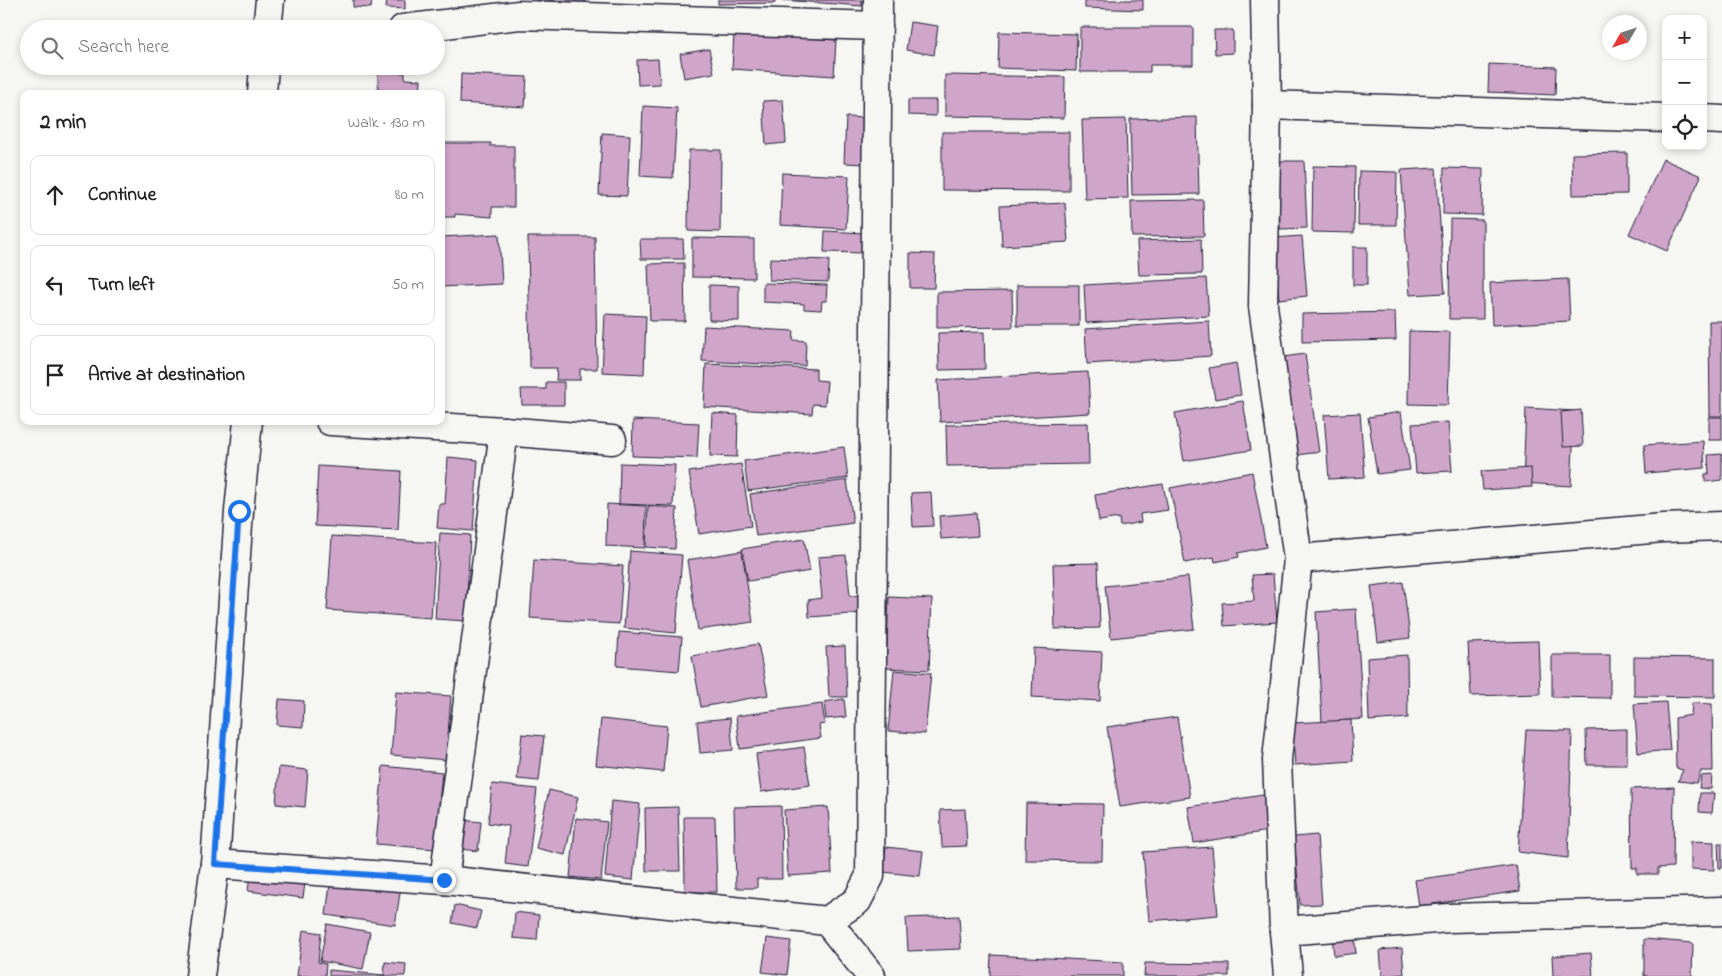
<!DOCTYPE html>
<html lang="en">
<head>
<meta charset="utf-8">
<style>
  :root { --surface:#fff; --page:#f6f6f6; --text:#222; --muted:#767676; --line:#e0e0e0 }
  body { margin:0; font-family:"Indie Flower",sans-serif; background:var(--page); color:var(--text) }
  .controls { position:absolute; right:15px; top:15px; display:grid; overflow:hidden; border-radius:10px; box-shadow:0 2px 8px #0003 }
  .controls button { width:45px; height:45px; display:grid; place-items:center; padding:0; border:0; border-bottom:1px solid var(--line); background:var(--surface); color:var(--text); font:25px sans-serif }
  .compass { position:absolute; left:1602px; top:15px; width:45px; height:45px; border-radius:50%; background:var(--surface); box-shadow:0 2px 8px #0003; rotate:231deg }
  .stop { position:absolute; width:15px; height:15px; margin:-11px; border:4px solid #1a73e8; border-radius:50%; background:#fff }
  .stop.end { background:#1a73e8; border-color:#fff; box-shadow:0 1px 5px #0008 }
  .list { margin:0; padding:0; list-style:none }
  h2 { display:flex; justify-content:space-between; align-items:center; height:65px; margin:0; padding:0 20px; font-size:21px }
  h2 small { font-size:16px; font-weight:400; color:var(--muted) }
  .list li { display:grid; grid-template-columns:32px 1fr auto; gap:15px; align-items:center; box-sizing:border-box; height:80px; margin:0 10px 10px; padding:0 10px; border:1px solid var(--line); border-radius:10px }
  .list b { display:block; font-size:19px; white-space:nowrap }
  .list em { font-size:16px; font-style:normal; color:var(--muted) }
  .icon { flex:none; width:28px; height:28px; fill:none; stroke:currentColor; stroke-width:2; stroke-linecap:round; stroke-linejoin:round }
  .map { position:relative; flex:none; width:1722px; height:976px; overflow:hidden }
  .search { position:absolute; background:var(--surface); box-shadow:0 2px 8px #0003; left:20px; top:20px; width:425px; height:55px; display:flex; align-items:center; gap:12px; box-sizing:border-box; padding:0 18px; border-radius:28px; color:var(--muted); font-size:19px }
  .panel { position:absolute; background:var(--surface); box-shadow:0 2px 8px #0003; left:20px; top:90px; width:425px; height:335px; border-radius:10px }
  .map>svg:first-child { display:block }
  .building { fill:#d0a5ca; stroke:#22223b }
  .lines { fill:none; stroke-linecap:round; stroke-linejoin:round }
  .minor-casing { stroke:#22223b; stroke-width:31 }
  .minor { stroke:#f6f6f2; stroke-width:28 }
  .route { stroke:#1a73e8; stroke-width:6 }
</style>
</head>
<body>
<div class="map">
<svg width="1722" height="976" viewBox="0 0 1722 976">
  <rect width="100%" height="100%" fill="#f6f6f2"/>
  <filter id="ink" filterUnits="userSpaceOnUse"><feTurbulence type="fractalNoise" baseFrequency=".02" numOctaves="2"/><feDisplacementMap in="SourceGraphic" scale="10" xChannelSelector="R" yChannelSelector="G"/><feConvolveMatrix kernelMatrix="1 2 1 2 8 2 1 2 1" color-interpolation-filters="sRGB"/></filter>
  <g filter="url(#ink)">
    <g class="building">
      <polygon points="353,0 372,0 371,8 353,7"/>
      <polygon points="387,0 405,0 405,9 386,8"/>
      <polygon points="537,0 585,0 585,6 537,3"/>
      <polygon points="718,0 775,0 775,3 718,4"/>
      <polygon points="782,0 862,0 862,6"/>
      <polygon points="1085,0 1143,0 1143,10 1085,8"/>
      <polygon points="910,22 938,26 934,55 906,50"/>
      <polygon points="1080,27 1193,27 1193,65 1150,65 1150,72 1080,72"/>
      <polygon points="1214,30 1233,30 1233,53 1215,54"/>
      <polygon points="999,32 1077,34 1076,71 998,68"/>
      <polygon points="734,33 836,40 834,76 732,69"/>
      <polygon points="709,49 714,73 684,78 680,54"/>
      <polygon points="658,59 660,84 638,85 637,60"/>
      <polygon points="1489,64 1556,67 1555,95 1488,92"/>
      <polygon points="378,72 405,73 405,79 421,80 420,94 378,94"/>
      <polygon points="461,74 527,77 525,107 460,103"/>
      <polygon points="945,75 1065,77 1064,118 945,116"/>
      <polygon points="783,100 786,143 766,145 763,101"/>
      <polygon points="908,100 936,100 936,116 908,115"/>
      <polygon points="643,106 677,108 673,178 640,176"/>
      <polygon points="846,117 868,118 866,164 844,163"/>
      <polygon points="1197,117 1199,194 1132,195 1130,119"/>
      <polygon points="1126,119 1128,198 1085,199 1082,120"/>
      <polygon points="942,132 1069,132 1069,191 942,190"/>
      <polygon points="602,133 630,135 627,196 599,195"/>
      <polygon points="443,143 491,143 490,146 514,146 514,207 492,207 492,217 455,214 455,217 443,217"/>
      <polygon points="689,150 721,150 720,232 688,231"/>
      <polygon points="1627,153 1627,194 1573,195 1572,154"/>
      <polygon points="1663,159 1701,176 1667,251 1629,234"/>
      <polygon points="1278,161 1304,161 1307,228 1280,229"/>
      <polygon points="1313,166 1355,167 1354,233 1312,232"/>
      <polygon points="1436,168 1445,293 1410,295 1401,170"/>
      <polygon points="1444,168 1483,169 1482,215 1443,214"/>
      <polygon points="1359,171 1397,172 1396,225 1358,225"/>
      <polygon points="782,173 849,176 846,229 780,225"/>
      <polygon points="1203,200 1204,236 1132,237 1131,201"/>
      <polygon points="1065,203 1068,242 1002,246 1000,206"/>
      <polygon points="1450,219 1483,220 1483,319 1449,319"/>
      <polygon points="825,231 865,233 864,253 824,252"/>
      <polygon points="499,234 502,284 441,287 441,237"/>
      <polygon points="1302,236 1307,296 1279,299 1274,238"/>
      <polygon points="528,237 595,237 597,369 580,369 580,380 556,380 557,368 530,368"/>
      <polygon points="692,238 754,239 754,278 692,277"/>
      <polygon points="640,239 683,239 684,259 641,259"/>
      <polygon points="1201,239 1202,274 1139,275 1137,241"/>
      <rect x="1353" y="247" width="14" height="38"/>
      <polygon points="910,253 935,254 934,288 910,288"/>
      <polygon points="770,258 829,260 828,282 769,280"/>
      <polygon points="684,263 685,321 650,321 648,264"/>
      <polygon points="1206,278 1209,316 1086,323 1084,285"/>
      <polygon points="1568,279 1570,321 1492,325 1490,283"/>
      <polygon points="763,283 827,285 826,301 822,301 821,310 804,309 804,304 763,302"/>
      <polygon points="709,285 739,286 739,321 709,320"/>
      <rect x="1017" y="285" width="62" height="41"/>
      <polygon points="1012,291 1013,327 937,328 937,292"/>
      <polygon points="1395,312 1396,340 1302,342 1302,314"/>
      <polygon points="605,314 646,316 644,374 602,372"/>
      <polygon points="1209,321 1211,356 1087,364 1085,329"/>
      <polygon points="1709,321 1722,321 1722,416 1710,416"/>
      <polygon points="704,326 794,331 793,340 806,341 805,366 702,361"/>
      <polygon points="1409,331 1450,332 1448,405 1408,404"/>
      <polygon points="984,332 985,369 939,370 938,333"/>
      <polygon points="1305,354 1319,452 1297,455 1283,357"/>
      <polygon points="1236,363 1241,395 1215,399 1209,368"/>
      <polygon points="706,364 816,369 816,380 827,381 825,405 813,404 812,414 704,407"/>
      <polygon points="1088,372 1090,413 940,422 938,380"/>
      <polygon points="546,382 564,382 564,405 522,405 521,389 546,389"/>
      <polygon points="1243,401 1251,450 1184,461 1175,413"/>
      <polygon points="1526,408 1575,411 1571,486 1523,483"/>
      <polygon points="1581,410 1583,446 1563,447 1561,412"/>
      <polygon points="1401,412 1410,470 1377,474 1368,417"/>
      <polygon points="712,413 738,415 737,457 710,456"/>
      <polygon points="1360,413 1365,477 1329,479 1324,415"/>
      <rect x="1709" y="417" width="13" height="23"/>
      <polygon points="633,420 699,423 697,458 632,456"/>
      <polygon points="1448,422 1452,471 1416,473 1412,424"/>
      <polygon points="1088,423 1089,464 947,466 946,425"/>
      <polygon points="1703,441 1705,468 1646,473 1644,445"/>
      <polygon points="844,447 848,478 748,491 744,461"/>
      <polygon points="1722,454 1722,480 1705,482 1705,474 1709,474 1708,455"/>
      <polygon points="448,457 478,460 473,531 437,528 439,504 445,504"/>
      <polygon points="620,463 675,465 673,506 619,504"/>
      <polygon points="741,464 751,526 699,534 689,472"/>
      <polygon points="318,466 401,471 398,530 315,526"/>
      <polygon points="1531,468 1532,487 1483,490 1481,471"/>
      <polygon points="1252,472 1266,547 1238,553 1239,557 1215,562 1214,557 1185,563 1170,488"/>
      <polygon points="847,480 853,523 756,536 750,494"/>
      <polygon points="1163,484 1168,510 1140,514 1141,522 1120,526 1119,518 1099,521 1095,495"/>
      <polygon points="931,492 933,526 913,527 911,493"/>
      <polygon points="607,504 646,506 645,548 606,546"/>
      <polygon points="648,506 677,508 675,549 646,547"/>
      <polygon points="976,513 978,536 941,539 939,516"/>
      <polygon points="440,533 470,535 466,621 435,619"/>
      <polygon points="332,536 436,543 431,618 327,610"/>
      <polygon points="804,539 810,571 748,581 742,549"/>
      <polygon points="630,551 682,555 676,633 624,628"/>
      <polygon points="742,551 753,622 698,630 687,560"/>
      <polygon points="846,555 850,596 861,595 863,613 809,617 808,600 822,598 818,557"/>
      <polygon points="534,560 623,566 619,624 530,618"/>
      <polygon points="1098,563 1100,628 1055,629 1053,564"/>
      <polygon points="1273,574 1277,622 1224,626 1222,603 1254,601 1252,575"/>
      <polygon points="1188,577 1194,629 1111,638 1105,586"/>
      <polygon points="1403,582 1410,638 1378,642 1371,586"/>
      <polygon points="889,597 932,599 929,670 886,668"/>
      <polygon points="1356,609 1363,719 1322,722 1316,612"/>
      <polygon points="619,632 682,637 679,671 617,666"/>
      <polygon points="1538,641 1540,694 1471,696 1468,643"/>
      <polygon points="758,644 768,695 701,707 692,656"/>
      <polygon points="845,646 847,697 829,697 826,647"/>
      <polygon points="1034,648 1102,652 1100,701 1032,697"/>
      <polygon points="1407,655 1408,718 1369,721 1367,658"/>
      <polygon points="1552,655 1610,655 1610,698 1552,697"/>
      <polygon points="1634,657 1715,658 1715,697 1634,696"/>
      <polygon points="894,670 931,673 925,734 888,731"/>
      <polygon points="396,692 451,696 446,760 391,755"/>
      <polygon points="279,699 304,701 303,727 277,725"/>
      <polygon points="844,699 846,717 826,719 824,702"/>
      <polygon points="1666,702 1670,750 1638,753 1634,704"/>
      <polygon points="1692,703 1712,704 1713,771 1701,771 1697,783 1678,781 1683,770 1676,768 1675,718 1691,715"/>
      <polygon points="822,704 825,724 819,725 821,738 740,749 736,716"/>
      <polygon points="1177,717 1190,797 1120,807 1107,727"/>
      <polygon points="730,718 733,750 700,753 697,721"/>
      <polygon points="601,719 667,726 663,772 596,765"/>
      <polygon points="1351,720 1353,761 1295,765 1292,723"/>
      <polygon points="1627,729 1627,765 1587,765 1586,730"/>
      <polygon points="1526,730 1572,731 1568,858 1518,852"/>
      <polygon points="522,734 544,736 539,781 517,779"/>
      <polygon points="804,747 810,785 761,792 756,754"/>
      <polygon points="383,766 442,772 435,849 376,844"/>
      <polygon points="279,767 308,770 305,807 276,804"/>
      <polygon points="1712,775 1711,789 1699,788 1701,776"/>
      <polygon points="492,784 537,789 528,867 505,864 509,826 488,823"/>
      <polygon points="1674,787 1673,867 1658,868 1658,874 1637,874 1637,868 1632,868 1631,789"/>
      <polygon points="549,790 578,797 565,855 536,848"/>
      <polygon points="1700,793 1714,793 1712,813 1699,812"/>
      <polygon points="1269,794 1275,830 1194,843 1188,807"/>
      <polygon points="611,801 640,804 633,880 605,877"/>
      <polygon points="1026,803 1103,804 1102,861 1025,860"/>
      <polygon points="781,806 782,879 757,879 757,888 736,888 734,807"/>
      <polygon points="678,807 680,871 646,871 645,808"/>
      <polygon points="828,807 832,873 788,876 784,810"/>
      <polygon points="965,809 967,846 942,847 940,810"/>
      <polygon points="684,817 715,817 717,892 685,892"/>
      <polygon points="576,818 607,822 601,880 570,877"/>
      <polygon points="462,820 481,822 478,851 460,849"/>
      <polygon points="1317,835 1322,904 1300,905 1294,837"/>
      <polygon points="1691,841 1714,842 1714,870 1691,869"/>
      <polygon points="1718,843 1722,843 1722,868 1719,868"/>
      <polygon points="886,847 923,851 920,876 883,872"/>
      <polygon points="1212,847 1218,915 1149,921 1143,852"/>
      <polygon points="1516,865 1520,891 1419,906 1415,880"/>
      <polygon points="251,867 306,875 303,898 248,891"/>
      <polygon points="331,877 401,887 395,925 326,915"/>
      <polygon points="455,905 481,911 477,928 452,923"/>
      <polygon points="515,912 539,915 537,940 513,938"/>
      <polygon points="959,916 961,949 908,951 906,918"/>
      <polygon points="327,924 370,932 363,969 320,961"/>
      <polygon points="303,930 321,933 318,962 326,964 325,976 297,976"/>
      <polygon points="1354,935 1356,953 1334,956 1332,936"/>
      <polygon points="767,938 791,941 787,975 762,972"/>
      <polygon points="1644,939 1693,943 1692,976 1644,976"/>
      <polygon points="1402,948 1404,974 1382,976 1380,950"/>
      <polygon points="1591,953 1593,976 1553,976 1552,956"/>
      <polygon points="991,955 1123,962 1123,976 990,976"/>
      <polygon points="385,962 406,964 405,976 384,976"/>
      <polygon points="1145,963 1229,964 1229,976 1144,976"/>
      <polygon points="329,970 384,975 384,976 329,976"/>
    </g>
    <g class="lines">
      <defs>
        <g id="minor">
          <polyline points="1265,0 1267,105 1263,306 1298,559 1277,760 1284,931 1288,976"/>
          <polyline points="267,29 270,0"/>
          <polyline points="403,29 519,15 878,26"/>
          <polyline points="262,94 264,66"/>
          <polyline points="1267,105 1666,118"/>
          <polyline points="1703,119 1722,120"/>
          <polyline points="330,421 504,431 612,440"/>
          <polyline points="1298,559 1663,528 1722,526"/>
          <polyline points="215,864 444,880 827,921 857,901 870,876 878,0"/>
          <polyline points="444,880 504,431"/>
          <polyline points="827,921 871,976"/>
          <polyline points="1284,931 1449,918 1722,911"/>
          <polyline points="200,976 215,864 239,511 248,421"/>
        </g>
      </defs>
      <use href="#minor" class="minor-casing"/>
      <use href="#minor" class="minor"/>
    </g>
  </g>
  <g class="lines" filter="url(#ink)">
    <polyline class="route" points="239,511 215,864 444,880"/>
  </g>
</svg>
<div class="controls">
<button>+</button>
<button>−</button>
<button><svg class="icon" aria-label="locate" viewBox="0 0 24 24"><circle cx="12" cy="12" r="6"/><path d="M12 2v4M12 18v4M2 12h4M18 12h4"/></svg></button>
</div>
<svg class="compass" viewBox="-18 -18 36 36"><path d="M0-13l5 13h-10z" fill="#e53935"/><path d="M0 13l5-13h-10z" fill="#767676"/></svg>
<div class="stop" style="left:239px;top:511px"></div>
<div class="stop end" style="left:444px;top:880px"></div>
<div class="search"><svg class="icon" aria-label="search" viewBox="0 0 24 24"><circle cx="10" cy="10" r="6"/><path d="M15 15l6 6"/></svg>Search here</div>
<section class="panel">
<h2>2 min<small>Walk · 130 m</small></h2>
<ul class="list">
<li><svg class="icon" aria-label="ahead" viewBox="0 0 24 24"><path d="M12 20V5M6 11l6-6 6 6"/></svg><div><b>Continue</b></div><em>80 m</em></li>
<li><svg class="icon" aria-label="left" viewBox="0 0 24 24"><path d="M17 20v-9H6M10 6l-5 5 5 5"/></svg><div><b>Turn left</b></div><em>50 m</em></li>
<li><svg class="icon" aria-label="arrive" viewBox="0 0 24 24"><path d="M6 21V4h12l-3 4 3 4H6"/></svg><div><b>Arrive at destination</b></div></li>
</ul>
</section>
</div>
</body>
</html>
